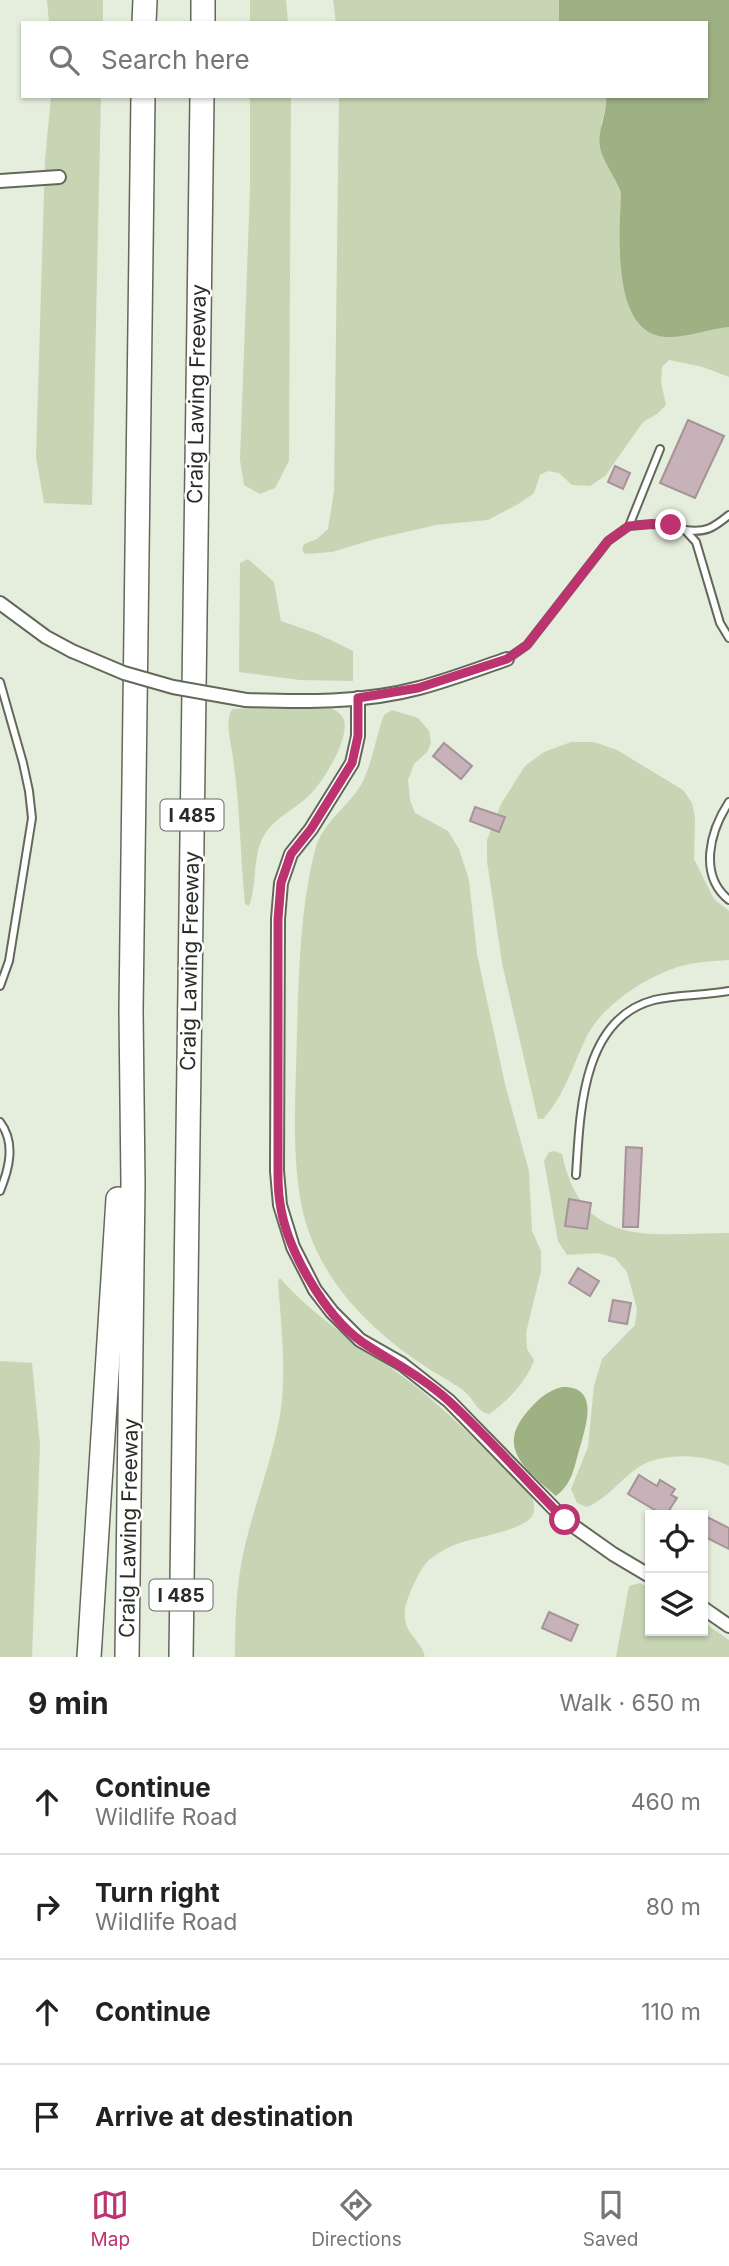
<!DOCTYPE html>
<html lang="en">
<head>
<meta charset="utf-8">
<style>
  :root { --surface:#fff; --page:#f6f6f6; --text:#222; --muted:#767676; --line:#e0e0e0; --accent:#bd336f }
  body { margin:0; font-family:Inter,sans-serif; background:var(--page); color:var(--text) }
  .controls { position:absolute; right:21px; bottom:21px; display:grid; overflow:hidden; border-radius:0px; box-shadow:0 2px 5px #0004 }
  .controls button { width:63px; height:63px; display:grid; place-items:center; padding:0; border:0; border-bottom:2px solid var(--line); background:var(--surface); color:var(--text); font:35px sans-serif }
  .stop { position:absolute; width:21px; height:21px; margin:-16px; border:5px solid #bd336f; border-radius:50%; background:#fff }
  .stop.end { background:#bd336f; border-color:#fff; box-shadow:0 2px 7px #0008 }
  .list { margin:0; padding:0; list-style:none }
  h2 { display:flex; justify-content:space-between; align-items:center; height:91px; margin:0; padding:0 28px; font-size:30px }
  h2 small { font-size:23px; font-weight:400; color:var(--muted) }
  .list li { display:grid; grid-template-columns:46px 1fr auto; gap:21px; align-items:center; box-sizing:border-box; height:105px; padding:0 28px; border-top:2px solid var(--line) }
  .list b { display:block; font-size:26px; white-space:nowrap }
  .list p { margin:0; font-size:23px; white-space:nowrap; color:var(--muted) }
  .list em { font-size:23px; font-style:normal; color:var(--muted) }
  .icon { flex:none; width:38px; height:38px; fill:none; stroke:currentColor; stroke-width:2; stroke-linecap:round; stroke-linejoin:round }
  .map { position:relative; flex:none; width:729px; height:1657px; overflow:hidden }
  .search { position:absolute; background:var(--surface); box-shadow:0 2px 5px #0004; left:21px; right:21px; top:21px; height:77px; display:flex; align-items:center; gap:18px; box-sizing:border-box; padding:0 24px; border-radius:0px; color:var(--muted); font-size:26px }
  .sheet { height:511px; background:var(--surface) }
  nav { display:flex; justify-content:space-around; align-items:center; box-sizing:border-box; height:98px; border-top:2px solid var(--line); background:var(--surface); font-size:19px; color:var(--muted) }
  nav a { display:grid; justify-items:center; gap:4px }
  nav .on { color:var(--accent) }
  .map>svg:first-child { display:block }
  .green { fill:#c7d5b5 }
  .water { fill:#9eb183 }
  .building { fill:#c6b2b8; stroke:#a69398; stroke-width:2 }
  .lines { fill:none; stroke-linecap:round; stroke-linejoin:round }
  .service-casing { stroke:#63695a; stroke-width:10 }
  .minor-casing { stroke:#63695a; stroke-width:16 }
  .motorway-casing { stroke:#63695a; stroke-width:26 }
  .service { stroke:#fff; stroke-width:6 }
  .minor { stroke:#fff; stroke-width:12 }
  .motorway { stroke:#fff; stroke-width:23 }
  .minor-bridge-casing { stroke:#63695a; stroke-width:16; stroke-linecap:butt }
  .minor-bridge { stroke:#fff; stroke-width:12 }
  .route { stroke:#bd336f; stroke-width:9 }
  .labels { text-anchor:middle; stroke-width:5; stroke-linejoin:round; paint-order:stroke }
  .shield { fill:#fff; stroke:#696b67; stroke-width:2 }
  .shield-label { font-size:19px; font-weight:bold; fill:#292c26 }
  .street-label { font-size:21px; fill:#292c26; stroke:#fff }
</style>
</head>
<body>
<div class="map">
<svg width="729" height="1657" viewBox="0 0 729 1657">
  <rect width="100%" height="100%" fill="#e5eddc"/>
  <g class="green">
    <polygon points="47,0 103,0 103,23 49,23"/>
    <polygon points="250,0 286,0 288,23 250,23"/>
    <polygon points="333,0 559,0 559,23 336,23"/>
    <polygon points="51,96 101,96 92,505 44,503 36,457 45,160"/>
    <polygon points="250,96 291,96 289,461 275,488 260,494 244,485 240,460 250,189"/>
    <polygon points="339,96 606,96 607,103 601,124 603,155 617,181 621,193 620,244 704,332 709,329 729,327 729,377 703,367 669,360 662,367 661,382 666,405 657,414 643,422 605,476 590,486 572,485 559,473 548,471 540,475 534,493 520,503 488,520 436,525 375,539 332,552 305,554 302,550 304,544 317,539 328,529 334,491"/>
    <polygon points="248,559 274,582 281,621 318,634 353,651 353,681 300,680 239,672 240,563"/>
    <path d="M322,705C330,708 341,711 344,720C349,738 327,775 315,789C302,806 279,814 266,832C251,855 258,883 249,906L245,904C240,853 240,802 232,751C230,739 225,721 232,709Z"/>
    <path d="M392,710L418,718L429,731L431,743L427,752L414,764L408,780L410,800L415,813L448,831L459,849L469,880L477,954L505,1084L529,1171L532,1231L541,1251V1271L526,1333L527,1349L534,1360C528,1380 506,1403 489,1414C477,1412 474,1400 466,1393C459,1386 448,1381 439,1375C375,1336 316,1281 301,1203C291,1148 296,1090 297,1034C299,973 300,909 315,850C322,822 351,805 363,781C373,760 376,736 384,715Z"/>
    <path d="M571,742H594L617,750L683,790L692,803L695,817L694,859L714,899L729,911V960C714,961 696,962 681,966C649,975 604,1004 588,1034C573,1063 566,1094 543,1119H538L502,963L487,861V840L501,804L525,766L544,752Z"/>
    <path d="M555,1151L562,1154C583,1251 651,1233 729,1233V1466C704,1454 663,1452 639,1467C619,1480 611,1496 587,1507L577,1503L571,1489L588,1447L594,1386L602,1359L635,1325L637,1309L627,1272L615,1258L598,1253L567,1255L558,1241L544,1161L549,1152Z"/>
    <path d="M280,1278C318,1322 369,1350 414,1385C456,1418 493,1458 531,1495C534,1502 536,1510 532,1516C523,1531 474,1537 457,1544C448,1547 436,1554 429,1560C420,1568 407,1597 405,1609C402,1635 421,1638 425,1657H235C235,1622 236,1585 244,1550C254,1505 272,1461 280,1415C287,1373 281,1324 278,1281Z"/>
    <polygon points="0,1361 32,1363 40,1445 32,1657 0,1657"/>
    <polygon points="640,1583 650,1589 650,1631 703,1631 703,1622 729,1640 729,1657 616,1657 629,1586"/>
  </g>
  <g class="water">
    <path d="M559,0H729V327C708,329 686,338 665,337C610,333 620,230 621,193C616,177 603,163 600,147C597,129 608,113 606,96H706V23H559Z"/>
    <path d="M562,1387C600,1386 586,1425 580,1447C574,1467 573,1483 556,1496C528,1471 495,1449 527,1412C536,1401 548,1390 562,1387Z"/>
  </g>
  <g class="building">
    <polygon points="688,420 724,436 695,498 660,483"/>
    <polygon points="615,466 630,473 623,489 608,482"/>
    <polygon points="444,743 472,766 461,779 433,756"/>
    <polygon points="475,807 505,817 499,832 470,821"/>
    <polygon points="626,1147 642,1148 638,1227 623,1227"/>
    <polygon points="569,1199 591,1203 587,1229 565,1226"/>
    <polygon points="578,1268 599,1281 590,1296 569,1283"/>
    <polygon points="613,1300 631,1303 627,1324 609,1321"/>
    <polygon points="639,1475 657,1486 660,1480 675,1489 671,1495 677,1498 666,1515 663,1515 628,1494"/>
    <polygon points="703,1515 729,1528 729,1549 703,1536"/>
    <polygon points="549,1612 578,1625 571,1641 542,1628"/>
  </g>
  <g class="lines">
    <defs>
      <g id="service">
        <polyline points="629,526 660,449"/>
        <path d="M685,530C706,533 713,528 729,515"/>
        <polyline points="507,659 527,645 608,541 629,526 652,524 671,525 685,530 696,542 720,623 729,638"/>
        <polyline points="0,682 23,763 29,791 32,818 9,961 0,986"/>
        <path d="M729,802C710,831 698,875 729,900"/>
        <path d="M0,1122C16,1143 9,1169 0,1191"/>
        <path d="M576,1175C580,1115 581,1019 654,1000C678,994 704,996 729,991"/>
      </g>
      <g id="minor">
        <polyline points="0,181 59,177"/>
        <polyline points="0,603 46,637 72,651"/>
        <polyline points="358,698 358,736 352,763 311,829 291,854 281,883 278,919 277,1171 280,1205 293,1247 315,1290 332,1312 360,1340 402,1364 449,1401 565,1520 613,1554 650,1576"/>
        <path d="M246,700C303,702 363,703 419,688C449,680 478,669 507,659"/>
        <polyline points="703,1608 729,1626"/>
      </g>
      <g id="motorway">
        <polyline points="144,23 145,0"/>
        <polyline points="203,23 203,0"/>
        <polyline points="89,1657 118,1199"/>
        <polyline points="127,1657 133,1184 131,1011 143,96"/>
        <polyline points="181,1657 202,96"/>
      </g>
    </defs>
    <use href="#service" class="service-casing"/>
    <use href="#minor" class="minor-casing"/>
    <use href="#motorway" class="motorway-casing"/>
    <use href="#service" class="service"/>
    <use href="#minor" class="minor"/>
    <use href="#motorway" class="motorway"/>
    <defs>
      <polyline id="minor-bridge" points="72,651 124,673 173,687 246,700"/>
    </defs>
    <use href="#minor-bridge" class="minor-bridge-casing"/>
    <use href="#minor-bridge" class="minor-bridge"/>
  </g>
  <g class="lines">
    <path class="route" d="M565,1520C526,1481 490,1439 450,1402C423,1377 392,1362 362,1342C324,1315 286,1248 280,1203C278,1192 278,1181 278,1171V919L281,883L291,854L311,829L352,763L358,736V698L418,688L507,659L527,645L608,541L629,526L652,524L671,525"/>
  </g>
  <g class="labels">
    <g class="shield">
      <rect x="160.5" y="799.5" width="63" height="31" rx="5"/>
      <rect x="149.5" y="1579.5" width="63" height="31" rx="5"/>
    </g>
    <g class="shield-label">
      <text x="192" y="822">I 485</text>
      <text x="181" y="1602">I 485</text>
    </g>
    <g class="street-label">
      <text transform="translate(197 394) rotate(-89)" y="7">Craig Lawing Freeway</text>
      <text transform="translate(190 961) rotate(-89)" y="7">Craig Lawing Freeway</text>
      <text transform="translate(129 1528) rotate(-89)" y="7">Craig Lawing Freeway</text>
    </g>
  </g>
</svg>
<div class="controls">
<button><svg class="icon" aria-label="locate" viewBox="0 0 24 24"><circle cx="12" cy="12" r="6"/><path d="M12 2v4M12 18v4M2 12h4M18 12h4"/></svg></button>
<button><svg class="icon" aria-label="layers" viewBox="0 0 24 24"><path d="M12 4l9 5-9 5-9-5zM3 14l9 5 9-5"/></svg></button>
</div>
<div class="stop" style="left:565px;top:1520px"></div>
<div class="stop end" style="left:671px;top:525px"></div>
<div class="search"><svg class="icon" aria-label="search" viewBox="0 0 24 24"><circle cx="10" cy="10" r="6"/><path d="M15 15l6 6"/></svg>Search here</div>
</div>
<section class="sheet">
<h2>9 min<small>Walk · 650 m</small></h2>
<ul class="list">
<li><svg class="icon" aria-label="ahead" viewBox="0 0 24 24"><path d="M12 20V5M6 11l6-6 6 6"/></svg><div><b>Continue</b><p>Wildlife Road</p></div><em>460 m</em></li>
<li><svg class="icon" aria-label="right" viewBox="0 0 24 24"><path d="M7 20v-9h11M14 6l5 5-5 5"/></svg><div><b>Turn right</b><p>Wildlife Road</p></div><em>80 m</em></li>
<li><svg class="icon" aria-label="ahead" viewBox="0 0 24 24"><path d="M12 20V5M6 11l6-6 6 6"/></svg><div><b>Continue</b></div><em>110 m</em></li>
<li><svg class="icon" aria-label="arrive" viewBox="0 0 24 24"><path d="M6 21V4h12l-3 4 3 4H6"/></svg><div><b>Arrive at destination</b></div></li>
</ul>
</section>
<nav>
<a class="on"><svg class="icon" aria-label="map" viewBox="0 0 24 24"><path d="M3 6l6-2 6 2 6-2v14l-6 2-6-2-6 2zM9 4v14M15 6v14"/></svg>Map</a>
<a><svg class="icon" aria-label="directions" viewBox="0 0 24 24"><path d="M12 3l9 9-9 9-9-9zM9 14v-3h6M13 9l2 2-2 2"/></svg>Directions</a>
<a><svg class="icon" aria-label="saved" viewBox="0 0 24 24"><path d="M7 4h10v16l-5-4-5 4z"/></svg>Saved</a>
</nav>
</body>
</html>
